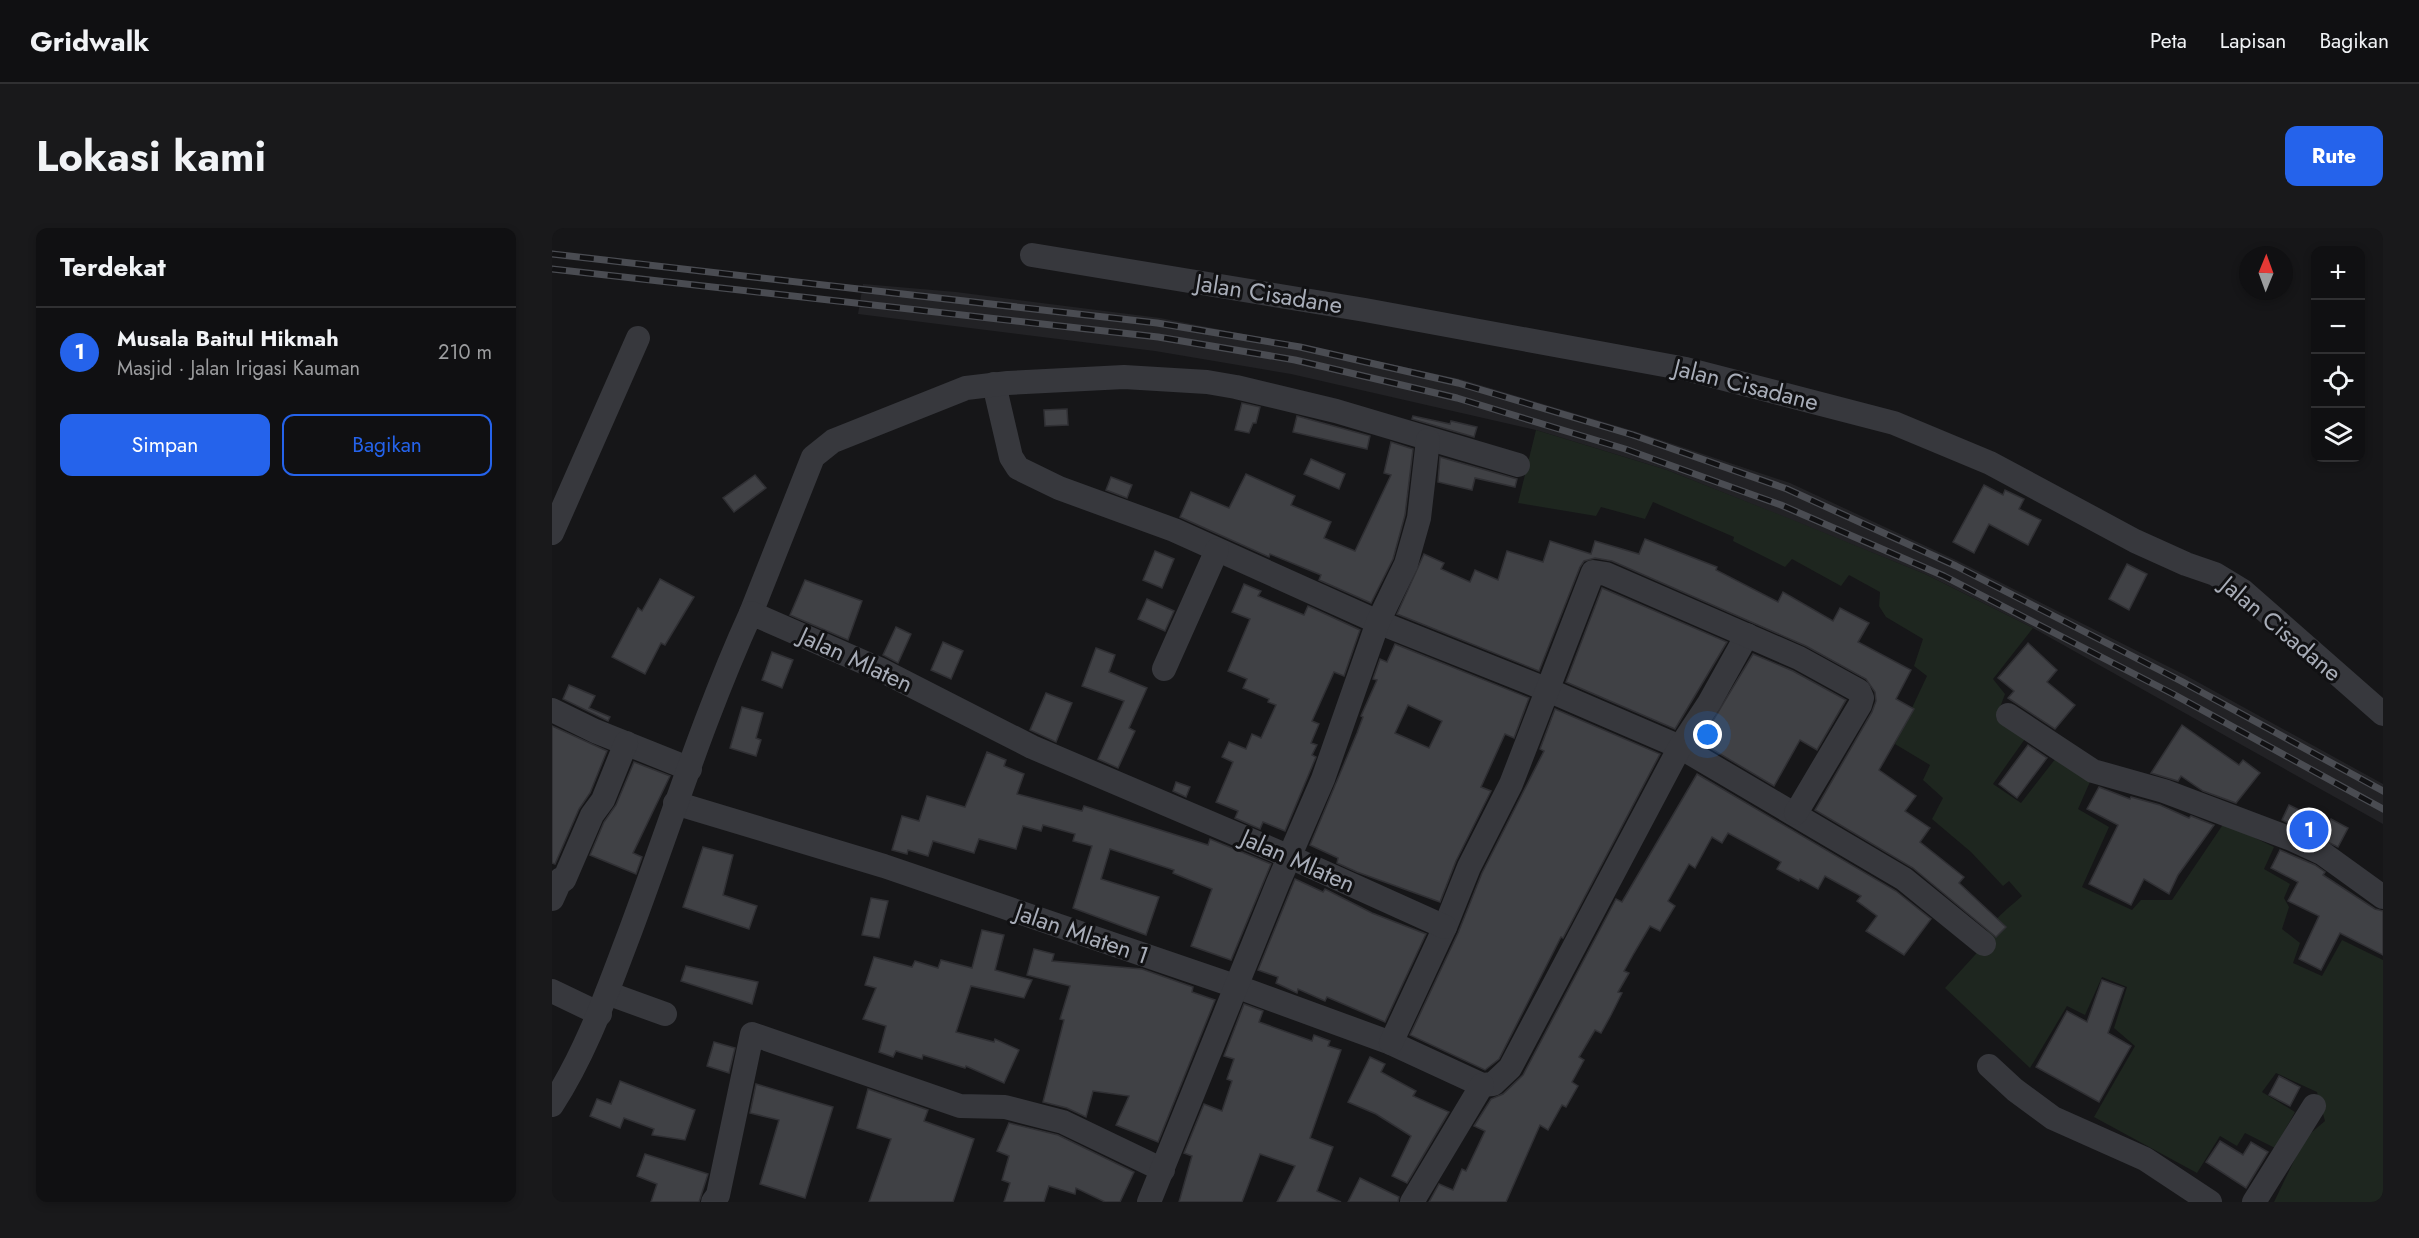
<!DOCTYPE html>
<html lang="id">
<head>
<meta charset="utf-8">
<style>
  :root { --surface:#101012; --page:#19191b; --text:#f1f3f6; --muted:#9c9d9f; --line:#303032; --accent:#2563eb }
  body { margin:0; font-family:Jost,sans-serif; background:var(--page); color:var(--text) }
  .controls { position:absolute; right:18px; top:18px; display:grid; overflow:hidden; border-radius:12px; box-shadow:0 3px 9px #0003 }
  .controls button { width:54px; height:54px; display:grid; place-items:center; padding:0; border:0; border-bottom:2px solid var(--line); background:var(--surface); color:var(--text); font:30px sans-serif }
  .compass { position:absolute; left:1687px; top:18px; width:54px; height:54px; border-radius:50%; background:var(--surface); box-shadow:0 3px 9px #0003; rotate:1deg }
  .you { position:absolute; left:1156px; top:507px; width:21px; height:21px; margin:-15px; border:4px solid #fff; border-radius:50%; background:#1a73e8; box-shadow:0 0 0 9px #1a73e833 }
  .badge { display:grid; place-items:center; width:39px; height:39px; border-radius:50%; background:var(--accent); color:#fff; font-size:20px; font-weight:700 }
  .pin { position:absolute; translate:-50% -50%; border:3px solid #fff; box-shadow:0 2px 6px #0006 }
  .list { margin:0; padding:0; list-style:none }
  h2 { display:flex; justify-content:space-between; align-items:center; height:78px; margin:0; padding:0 24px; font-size:26px }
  h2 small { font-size:20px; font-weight:400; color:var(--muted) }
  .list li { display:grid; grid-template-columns:39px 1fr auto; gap:18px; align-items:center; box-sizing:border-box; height:90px; padding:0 24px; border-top:2px solid var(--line) }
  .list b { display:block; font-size:22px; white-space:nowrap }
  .list p { margin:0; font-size:20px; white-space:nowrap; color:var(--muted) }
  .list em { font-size:20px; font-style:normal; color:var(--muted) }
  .actions { display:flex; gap:12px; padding:18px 24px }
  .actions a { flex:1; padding:14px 0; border:2px solid var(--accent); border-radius:12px; text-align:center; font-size:21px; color:var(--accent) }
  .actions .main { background:var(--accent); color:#fff }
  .icon { flex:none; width:33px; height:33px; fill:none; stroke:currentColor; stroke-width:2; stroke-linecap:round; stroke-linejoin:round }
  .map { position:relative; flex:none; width:1831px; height:974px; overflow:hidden; border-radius:12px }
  header { display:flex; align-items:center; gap:36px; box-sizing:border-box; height:84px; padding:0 30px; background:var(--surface); border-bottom:2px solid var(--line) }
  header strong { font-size:28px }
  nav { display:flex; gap:33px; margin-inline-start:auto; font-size:21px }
  .intro { display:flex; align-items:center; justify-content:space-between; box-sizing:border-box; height:144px; padding:0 36px }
  h1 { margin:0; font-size:42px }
  .button { padding:15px 27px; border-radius:12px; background:var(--accent); color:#fff; font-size:21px; font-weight:700 }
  main { display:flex; gap:36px; padding:0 36px }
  aside { flex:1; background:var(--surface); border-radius:12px; box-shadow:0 3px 9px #0003 }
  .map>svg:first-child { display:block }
  .built { fill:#222225 }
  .green { fill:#1e261f }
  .building { fill:#404145; stroke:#303034; stroke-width:1.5; fill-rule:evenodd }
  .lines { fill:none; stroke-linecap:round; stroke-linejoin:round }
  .minor { stroke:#37383d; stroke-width:24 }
  .rail-casing { stroke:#4a4c52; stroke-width:7 }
  .rail { stroke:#111113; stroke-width:4.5; stroke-dasharray:14; stroke-linecap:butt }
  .labels { text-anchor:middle; stroke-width:6; stroke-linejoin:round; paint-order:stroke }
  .street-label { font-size:24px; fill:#a8adb8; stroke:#111113 }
</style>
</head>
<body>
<header>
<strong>Gridwalk</strong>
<nav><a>Peta</a><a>Lapisan</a><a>Bagikan</a></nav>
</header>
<div class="intro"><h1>Lokasi kami</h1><a class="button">Rute</a></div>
<main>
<aside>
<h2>Terdekat<small></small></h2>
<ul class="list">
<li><span class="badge">1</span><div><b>Musala Baitul Hikmah</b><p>Masjid · Jalan Irigasi Kauman</p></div><em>210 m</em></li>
</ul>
<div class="actions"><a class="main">Simpan</a><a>Bagikan</a></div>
</aside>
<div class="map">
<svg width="1831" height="974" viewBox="0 0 1831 974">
  <rect width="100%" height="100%" fill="#161618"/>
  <polygon class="built" points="311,56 404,64 608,90 749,117 908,151 1082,203 1238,255 1406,333 1633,447 1831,556 1831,596 1481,400 1373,346 1115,242 984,202 739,146 603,123 306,86"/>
  <path class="green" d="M984,202L1115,242L1246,294L1373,346L1481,400L1441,451L1453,466L1444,490L1475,508L1441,556L1469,575L1504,530L1541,547L1526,581L1557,599L1530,659L1580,682L1589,672H1620L1672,595L1722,619L1712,641L1738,656L1732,670L1737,679L1730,701L1748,715L1741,735L1770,748L1790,712L1831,732V974H1722L1753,910L1773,893L1765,864L1724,845L1710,864L1743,884L1723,920L1693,905L1685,918L1668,908L1645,945L1542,889L1583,818L1562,800L1575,759L1550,749L1533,787L1515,778L1478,840L1393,760L1432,717C1432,697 1456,681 1470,668L1457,653L1451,658L1419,624L1380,591L1391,570L1371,552L1378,537L1343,516L1375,448L1362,438L1371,411L1334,389L1327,378L1328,364L1297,347L1289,358L1240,331L1233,339L1181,313L1182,309L1101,274L1093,291L1049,279L1044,288L966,275Z"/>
  <g class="building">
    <polygon points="690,175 708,179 704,195 701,195 697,205 683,202"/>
    <polygon points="515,181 516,197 493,198 492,182"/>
    <polygon points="745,188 818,208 815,221 741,204"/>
    <polygon points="861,188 898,196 899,193 925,199 922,209 860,191"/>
    <polygon points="839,214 861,221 853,287 841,331 819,375 767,352 769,347 718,326 717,329 628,289 639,264 677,280 694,246 743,268 739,277 779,294 772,310 803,323 839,247 832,245"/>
    <polygon points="888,229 965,251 963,259 923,250 920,262 886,254"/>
    <polygon points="759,231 793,246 787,261 752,246"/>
    <polygon points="203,247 214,260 182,284 171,270"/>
    <polygon points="559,249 580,257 575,270 554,262"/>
    <polygon points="1432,257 1451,267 1453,262 1472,271 1467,281 1489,292 1476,317 1437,296 1422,325 1401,314"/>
    <polygon points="1093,311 1165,339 1164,342 1226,374 1231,364 1281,393 1288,380 1317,395 1306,414 1359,442 1344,471 1362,481 1327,542 1364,568 1353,583 1378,600 1368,614 1412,649 1407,655 1454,699 1444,709 1361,640 1263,582 1320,484 1324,473 1323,464 1314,451 1254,418 1060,333 1043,330 1032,333 1028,339 987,443 845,386 872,326 892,335 889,341 918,354 923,342 946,352 955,323 991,334 998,313 1039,326 1043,313 1087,326"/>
    <polygon points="603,323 622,331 610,360 591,352"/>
    <polygon points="1575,336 1595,346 1577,382 1557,371"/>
    <polygon points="108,351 142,369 113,417 109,415 93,446 60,429 86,380 90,383"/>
    <polygon points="253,352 310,373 296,412 238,387"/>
    <polygon points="692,356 709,363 706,368 752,387 756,378 808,402 792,448 782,444 760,493 767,496 759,515 765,517 760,527 764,529 733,603 711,594 708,601 683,590 686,583 664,574 681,534 670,529 677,514 694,521 700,506 709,510 724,477 716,474 717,471 691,460 695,451 676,443 698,391 680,384"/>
    <polygon points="1050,360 1175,414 1123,501 1014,454"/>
    <polygon points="595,371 622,383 613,403 586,391"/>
    <polygon points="344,399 359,406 346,435 331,427"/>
    <polygon points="391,414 411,423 399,451 379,442"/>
    <polygon points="1476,415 1505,442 1495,454 1523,477 1503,501 1456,470 1462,463 1446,450"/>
    <path d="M843,416L977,470L962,510L953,506L929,559L939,563L904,633L888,674L805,644L785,635L786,630L758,617L805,505L811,489L809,488L825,452L821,451L828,431L835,434ZM856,477L890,493L877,520L843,505Z"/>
    <polygon points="544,420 563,427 557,444 595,460 577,500 583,503 566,540 546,531 572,473 530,458"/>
    <polygon points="220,424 241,432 230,460 210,452"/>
    <polygon points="1201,426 1241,443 1294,472 1265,522 1248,512 1222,558 1148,514"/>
    <polygon points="17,457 43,468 37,480 58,489 56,493 11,471"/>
    <polygon points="494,465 520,475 504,514 478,502"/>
    <polygon points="190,479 211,485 204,510 209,512 204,528 178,520"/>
    <polygon points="1003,481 1108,526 1011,710 1009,709 947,831 933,842 858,807 906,705 930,645 992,523 988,521"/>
    <polygon points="1630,497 1687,537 1691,532 1708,545 1684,575 1651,563 1629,548 1626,553 1599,545"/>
    <polygon points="0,498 55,523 38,565 27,581 3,636 0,635"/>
    <polygon points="1476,517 1495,530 1465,570 1447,556"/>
    <polygon points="435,524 454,532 452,538 472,546 465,566 530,583 532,578 656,617 658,611 719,636 679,732 639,718 660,661 621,645 622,642 558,621 549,651 607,669 594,707 521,680 540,618 521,613 523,606 491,597 489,603 471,598 464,621 427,611 422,625 381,613 376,628 356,622 355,626 340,622 350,588 367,593 375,568 413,579"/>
    <polygon points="82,534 118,548 81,625 90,629 84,646 38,627 52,594 64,577"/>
    <polygon points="1145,546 1344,663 1379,691 1352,727 1314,703 1325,688 1305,673 1309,668 1273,648 1266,661 1248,651 1247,653 1225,641 1229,634 1176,605 1170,615 1160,609 1143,640 1137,636 1116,673 1123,678 1108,703 1098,698 1082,725 1072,743 1077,745 1066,764 1070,765 1059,787 1049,805 1043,802 1027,829 1032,832 1020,854 1026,858 1014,879 1010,877 996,902 988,897 954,974 877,974 887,956 901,962 910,941 914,943 933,903 922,898 939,871 951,866 971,847 1064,671 1070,674"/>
    <polygon points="624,554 638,559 634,569 621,563"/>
    <polygon points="1547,559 1578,571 1579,569 1608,577 1637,590 1639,588 1662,597 1626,647 1617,666 1592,651 1579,677 1537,656 1566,597 1535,581"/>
    <polygon points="1737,577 1776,596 1779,591 1796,600 1786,619 1730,592"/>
    <polygon points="151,619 181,627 171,667 205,678 197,701 131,679"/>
    <polygon points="1728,622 1763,637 1773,644 1771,647 1823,681 1831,683 1831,727 1788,705 1769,742 1747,731 1767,688 1736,673 1746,654 1719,640"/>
    <polygon points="743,651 771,664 773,661 820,685 874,706 833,794 775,769 773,773 746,761 745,765 724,755 726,749 706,742"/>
    <polygon points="319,670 336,673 327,710 310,707"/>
    <polygon points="430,702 452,707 443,742 480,752 472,770 419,758 404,804 442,814 443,811 467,822 452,855 414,838 413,840 371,827 370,831 344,823 341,829 327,824 334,798 311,791 324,760 313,757 322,729 360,739 363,733 386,740 389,732 420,740"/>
    <polygon points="482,721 502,726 500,733 590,741 641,759 640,764 663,772 606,914 564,897 577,868 541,863 534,889 515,880 491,874 512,792 508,791 518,758 475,747"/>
    <polygon points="134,738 206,754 200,776 129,753"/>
    <polygon points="1550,752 1572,760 1556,805 1579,818 1547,874 1484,839 1515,783 1535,794"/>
    <polygon points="692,776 711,783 707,794 760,813 762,807 778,813 776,818 789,822 758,910 781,919 765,963 789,974 725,974 743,938 708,926 690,974 627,974 640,928 632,925 652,876 670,883 680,853 675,851 682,831 672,828"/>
    <polygon points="162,814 183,820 177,845 155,838"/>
    <polygon points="818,829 833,836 829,844 864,863 861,868 897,884 855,955 840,948 859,908 824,886 796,874"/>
    <polygon points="1727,848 1748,859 1738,878 1717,867"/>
    <polygon points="68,853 143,882 133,912 100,907 102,901 72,890 68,900 38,888 45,871 59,876"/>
    <polygon points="204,856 281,879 253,970 208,956 227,892 198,885"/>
    <polygon points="316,861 376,882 372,893 422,911 401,974 317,974 339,911 305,900"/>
    <polygon points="457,895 506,907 582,944 568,974 553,974 524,960 523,966 497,958 492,974 452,974 458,955 450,952 457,928 445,923"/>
    <polygon points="1668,913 1691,927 1699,914 1716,924 1694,960 1654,934"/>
    <polygon points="93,926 156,946 147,974 99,974 105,956 85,948"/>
    <polygon points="808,950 847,969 846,974 796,974"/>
  </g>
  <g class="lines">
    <g class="minor">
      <polyline points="480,27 813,82 1134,141 1342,195 1438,235 1583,313 1634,336 1663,346 1691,363 1831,486"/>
      <polyline points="442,156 459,229 466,240 507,260 622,302 826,394 996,462 1128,519 1352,651 1432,716"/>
      <polyline points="0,305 86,110"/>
      <polyline points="199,385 261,229 281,213 414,160 456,155 572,149 655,154 684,159 784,183 966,237"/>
      <polyline points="612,441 665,322"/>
      <polyline points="0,482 43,503 138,541"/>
      <polyline points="1456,487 1541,543 1612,563 1742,612 1770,625 1831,669"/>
      <polyline points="123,575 332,638 686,759 839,815 930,857 941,856 958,840 1128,519 1157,475 1195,407"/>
      <polyline points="0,671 9,651 12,652 40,587 51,572 74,515"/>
      <polyline points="0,763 48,786"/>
      <polyline points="55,765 113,786"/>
      <polyline points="839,815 893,699 917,639 959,556 1041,344 1054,346 1247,430 1307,463 1310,470 1308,477 1244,585"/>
      <polyline points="1437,838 1463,862 1501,890 1593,931 1658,974"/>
      <path d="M0,877C35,823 55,764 78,704C118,597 152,488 199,385L327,441L480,519L738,629L893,699"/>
      <polyline points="161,974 166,967 200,806 408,878 453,879 511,894 611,942"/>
      <polyline points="597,974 726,655 771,551 826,394 854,336 867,290 876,212"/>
      <polyline points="860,974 930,857"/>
      <polyline points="1702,974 1762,878"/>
    </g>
    <defs>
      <g id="rail">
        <polyline points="0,26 605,95 748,119 906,155 1081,207 1235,261 1404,338 1629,453 1831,563"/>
        <polyline points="0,41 606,109 743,132 905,170 1073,221 1229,277 1392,348 1621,466 1831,581"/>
      </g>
    </defs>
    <use href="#rail" class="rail-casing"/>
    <use href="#rail" class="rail"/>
  </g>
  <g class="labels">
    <g class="street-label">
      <text transform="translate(717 66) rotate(9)" y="8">Jalan Cisadane</text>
      <text transform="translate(1194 157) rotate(14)" y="8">Jalan Cisadane</text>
      <text transform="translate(1729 401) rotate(40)" y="8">Jalan Cisadane</text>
      <text transform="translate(304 432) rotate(25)" y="8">Jalan Mlaten</text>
      <text transform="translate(746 633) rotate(24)" y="8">Jalan Mlaten</text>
      <text transform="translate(530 706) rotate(19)" y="8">Jalan Mlaten 1</text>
    </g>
  </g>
</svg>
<div class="controls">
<button>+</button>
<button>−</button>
<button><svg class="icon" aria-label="locate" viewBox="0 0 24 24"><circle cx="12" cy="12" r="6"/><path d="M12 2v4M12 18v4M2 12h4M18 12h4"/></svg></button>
<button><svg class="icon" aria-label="layers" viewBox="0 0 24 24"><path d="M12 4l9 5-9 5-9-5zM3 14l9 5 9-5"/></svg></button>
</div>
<svg class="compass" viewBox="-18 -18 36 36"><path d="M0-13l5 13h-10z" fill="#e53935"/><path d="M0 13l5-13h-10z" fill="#9c9d9f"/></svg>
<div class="you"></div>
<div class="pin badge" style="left:1757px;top:602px">1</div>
</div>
</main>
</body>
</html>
